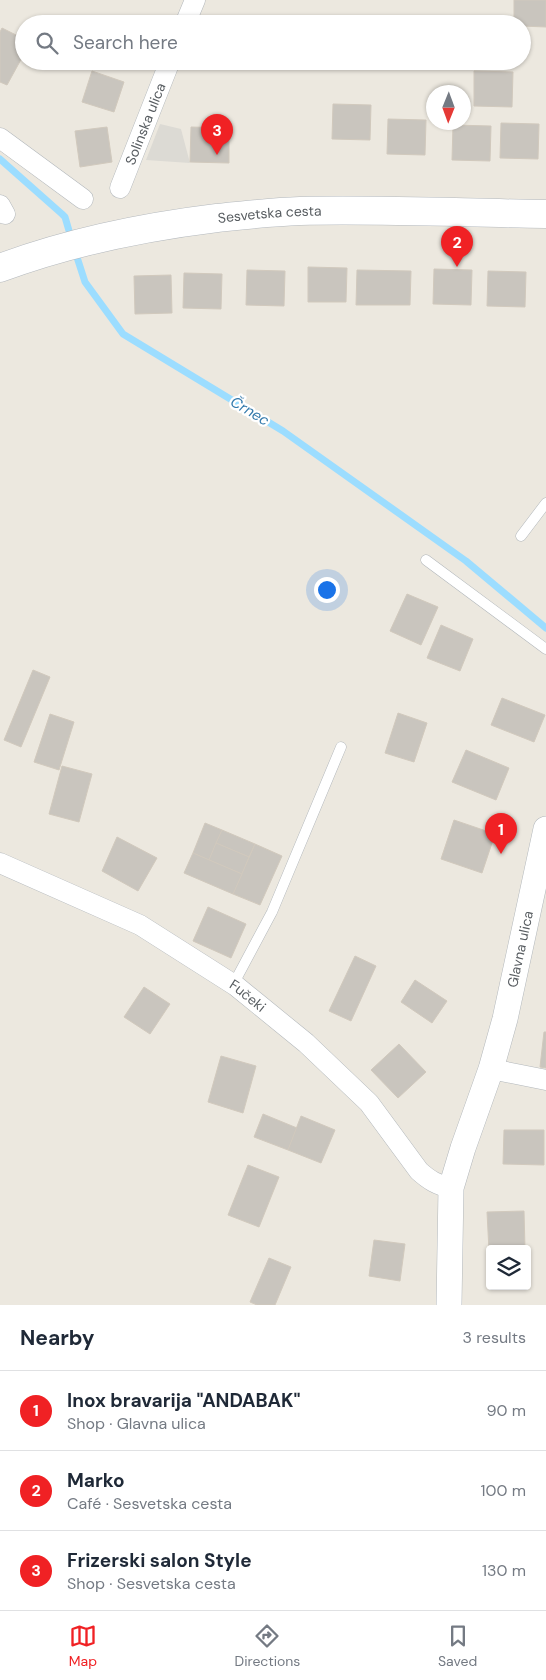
<!DOCTYPE html>
<html lang="en">
<head>
<meta charset="utf-8">
<style>
  :root { --surface:#fff; --page:#f6f6f7; --text:#1f2937; --muted:#747a83; --line:#e0e1e3; --accent:#f02124 }
  body { margin:0; font-family:"DM Sans",sans-serif; background:var(--page); color:var(--text) }
  .controls { position:absolute; right:15px; bottom:15px; display:grid; overflow:hidden; border-radius:5px; box-shadow:0 1px 4px #0004 }
  .controls button { width:45px; height:45px; display:grid; place-items:center; padding:0; border:0; border-bottom:1px solid var(--line); background:var(--surface); color:var(--text); font:25px sans-serif }
  .compass { position:absolute; left:426px; top:85px; width:45px; height:45px; border-radius:50%; background:var(--surface); box-shadow:0 1px 4px #0004; rotate:181deg }
  .you { position:absolute; left:326px; top:589px; width:18px; height:18px; margin:-12px; border:4px solid #fff; border-radius:50%; background:#1a73e8; box-shadow:0 0 0 8px #1a73e833 }
  .badge { display:grid; place-items:center; width:32px; height:32px; border-radius:50%; background:var(--accent); color:#fff; font-size:16px; font-weight:700 }
  .pin { position:absolute; translate:-50% -41px; filter:drop-shadow(0 1px 2px #0008) }
  .pin::after { content:''; position:absolute; top:26px; width:18px; height:15px; background:inherit; clip-path:polygon(0 0,100% 0,50% 100%) }
  .list { margin:0; padding:0; list-style:none }
  h2 { display:flex; justify-content:space-between; align-items:center; height:65px; margin:0; padding:0 20px; font-size:21px }
  h2 small { font-size:16px; font-weight:400; color:var(--muted) }
  .list li { display:grid; grid-template-columns:32px 1fr auto; gap:15px; align-items:center; box-sizing:border-box; height:80px; padding:0 20px; border-top:1px solid var(--line) }
  .list b { display:block; font-size:19px; white-space:nowrap }
  .list p { margin:0; font-size:16px; white-space:nowrap; color:var(--muted) }
  .list em { font-size:16px; font-style:normal; color:var(--muted) }
  .icon { flex:none; width:28px; height:28px; fill:none; stroke:currentColor; stroke-width:2; stroke-linecap:round; stroke-linejoin:round }
  .map { position:relative; flex:none; width:546px; height:1305px; overflow:hidden }
  .search { position:absolute; background:var(--surface); box-shadow:0 1px 4px #0004; left:15px; right:15px; top:15px; height:55px; display:flex; align-items:center; gap:12px; box-sizing:border-box; padding:0 18px; border-radius:28px; color:var(--muted); font-size:19px }
  .sheet { height:305px; background:var(--surface) }
  nav { display:flex; justify-content:space-around; align-items:center; box-sizing:border-box; height:70px; border-top:1px solid var(--line); background:var(--surface); font-size:14px; color:var(--muted) }
  nav a { display:grid; justify-items:center; gap:2px }
  nav .on { color:var(--accent) }
  .map>svg:first-child { display:block }
  .industrial { fill:#dcdad4 }
  .lines { fill:none; stroke-linecap:round; stroke-linejoin:round }
  .stream { stroke:#9cddff; stroke-width:7 }
  .building { fill:#c9c5be; stroke:#d1c9bd }
  .service-casing { stroke:#b2b7bb; stroke-width:11 }
  .minor-casing { stroke:#b2b7bb; stroke-width:21 }
  .tertiary-casing { stroke:#b2b7bb; stroke-width:26 }
  .secondary-casing { stroke:#b3b8bd; stroke-width:29 }
  .service { stroke:#fff; stroke-width:10 }
  .minor { stroke:#fff; stroke-width:20 }
  .tertiary { stroke:#fff; stroke-width:25 }
  .secondary { stroke:#fff; stroke-width:28 }
  .labels { text-anchor:middle; stroke-width:4.5; stroke-linejoin:round; paint-order:stroke }
  .street-label { font-size:14px; fill:#585d61; stroke:#fff }
  .water-label { font-size:15px; font-style:italic; fill:#347aac; stroke:#fff }
</style>
</head>
<body>
<div class="map">
<svg width="546" height="1305" viewBox="0 0 546 1305">
  <rect width="100%" height="100%" fill="#ece8df"/>
  <polygon class="industrial" points="160,124 181,129 190,163 146,160"/>
  <g class="lines">
    <g class="stream">
      <polyline points="0,159 62,214 65,217 72,241"/>
      <polyline points="75,251 85,282 123,334 283,431 466,561 546,628"/>
    </g>
  </g>
  <g class="building">
    <polygon points="514,0 546,0 546,27 522,26 522,24 514,24"/>
    <polygon points="236,18 274,19 274,24 236,24"/>
    <polygon points="2,28 24,39 24,54 7,85 0,82 0,32"/>
    <polygon points="92,71 124,82 114,112 82,102"/>
    <polygon points="474,71 513,72 512,107 474,106"/>
    <polygon points="333,104 371,105 370,140 332,139"/>
    <polygon points="388,119 426,120 425,155 387,154"/>
    <polygon points="501,123 539,124 538,159 500,158"/>
    <polygon points="453,125 491,126 490,161 452,160"/>
    <polygon points="107,127 112,162 80,167 75,131"/>
    <polygon points="191,127 229,128 229,163 190,162"/>
    <polygon points="308,267 347,268 346,302 308,302"/>
    <polygon points="434,269 472,270 471,305 433,304"/>
    <polygon points="247,270 285,271 284,306 246,305"/>
    <polygon points="357,270 411,271 410,305 356,305"/>
    <polygon points="488,271 526,272 525,307 487,306"/>
    <polygon points="184,273 222,274 221,309 183,308"/>
    <polygon points="171,275 172,313 135,314 134,276"/>
    <polygon points="407,594 438,607 421,645 390,631"/>
    <polygon points="441,625 473,639 460,671 427,658"/>
    <polygon points="33,670 50,677 21,747 4,740"/>
    <polygon points="502,698 545,715 534,742 491,725"/>
    <polygon points="398,713 427,723 414,762 385,753"/>
    <polygon points="50,714 74,722 59,770 34,762"/>
    <polygon points="466,750 509,768 496,800 452,782"/>
    <polygon points="62,766 92,774 79,822 49,814"/>
    <polygon points="454,820 495,834 482,873 441,859"/>
    <polygon points="205,823 222,830 209,860 193,853"/>
    <polygon points="222,830 255,844 249,857 216,843"/>
    <polygon points="117,837 157,858 138,891 102,871"/>
    <polygon points="216,843 249,857 242,874 209,860"/>
    <polygon points="255,844 282,856 260,905 233,894"/>
    <polygon points="193,853 242,874 233,894 184,873"/>
    <polygon points="208,907 246,924 231,958 193,941"/>
    <polygon points="355,956 376,966 351,1021 329,1011"/>
    <polygon points="415,980 447,1001 432,1023 401,1002"/>
    <polygon points="144,987 170,1004 150,1034 124,1017"/>
    <polygon points="544,1032 546,1032 546,1068 540,1067"/>
    <polygon points="399,1044 426,1072 398,1098 371,1070"/>
    <polygon points="221,1056 256,1066 243,1113 208,1102"/>
    <polygon points="263,1114 297,1128 288,1150 254,1137"/>
    <polygon points="301,1116 335,1130 321,1163 288,1150"/>
    <polygon points="504,1130 544,1130 544,1165 503,1164"/>
    <polygon points="248,1165 279,1177 259,1227 228,1215"/>
    <polygon points="524,1211 525,1249 490,1249 490,1270 487,1212"/>
    <polygon points="374,1240 405,1244 400,1281 369,1276"/>
    <polygon points="269,1258 291,1267 275,1305 257,1305 250,1302"/>
  </g>
  <g class="lines">
    <defs>
      <g id="service">
        <polyline points="521,536 546,503"/>
        <polyline points="426,560 546,649"/>
        <polyline points="233,985 272,912 341,747"/>
      </g>
      <g id="minor">
        <polyline points="185,24 195,0"/>
        <polyline points="0,138 83,199"/>
        <path id="s1" d="M120,188L170,61"/>
        <polyline points="0,205 5,214"/>
        <path id="s2" d="M0,863L140,925L236,986L306,1043L369,1103L419,1171C429,1180 437,1185 451,1188"/>
        <polyline points="491,1069 546,1080"/>
      </g>
      <g id="tertiary">
        <path id="s3" d="M449,1305L451,1188L463,1148L491,1069L505,1019L546,829"/>
      </g>
      <g id="secondary">
        <path id="s4" d="M0,268C70,242 143,227 217,218C245,215 272,212 300,211C382,209 464,213 546,214"/>
      </g>
    </defs>
    <use href="#service" class="service-casing"/>
    <use href="#minor" class="minor-casing"/>
    <use href="#tertiary" class="tertiary-casing"/>
    <use href="#secondary" class="secondary-casing"/>
    <use href="#service" class="service"/>
    <use href="#minor" class="minor"/>
    <use href="#tertiary" class="tertiary"/>
    <use href="#secondary" class="secondary"/>
  </g>
  <g class="labels">
    <g class="street-label">
      <text dy="5" stroke="none"><textPath href="#s1" startOffset="69">Solinska ulica</textPath></text>
      <text dy="5" stroke="none"><textPath href="#s4" startOffset="276">Sesvetska cesta</textPath></text>
      <text dy="5" stroke="none"><textPath href="#s3" startOffset="366">Glavna ulica</textPath></text>
      <text dy="5" stroke="none"><textPath href="#s2" startOffset="282">Fučeki</textPath></text>
    </g>
    <g class="water-label">
      <text transform="translate(250 411) rotate(31)" y="5">Črnec</text>
    </g>
  </g>
</svg>
<div class="controls">
<button><svg class="icon" aria-label="layers" viewBox="0 0 24 24"><path d="M12 4l9 5-9 5-9-5zM3 14l9 5 9-5"/></svg></button>
</div>
<svg class="compass" viewBox="-18 -18 36 36"><path d="M0-13l5 13h-10z" fill="#e53935"/><path d="M0 13l5-13h-10z" fill="#747a83"/></svg>
<div class="you"></div>
<div class="pin badge" style="left:501px;top:854px">1</div>
<div class="pin badge" style="left:457px;top:267px">2</div>
<div class="pin badge" style="left:217px;top:155px">3</div>
<div class="search"><svg class="icon" aria-label="search" viewBox="0 0 24 24"><circle cx="10" cy="10" r="6"/><path d="M15 15l6 6"/></svg>Search here</div>
</div>
<section class="sheet">
<h2>Nearby<small>3 results</small></h2>
<ul class="list">
<li><span class="badge">1</span><div><b>Inox bravarija &quot;ANDABAK&quot;</b><p>Shop · Glavna ulica</p></div><em>90 m</em></li>
<li><span class="badge">2</span><div><b>Marko</b><p>Café · Sesvetska cesta</p></div><em>100 m</em></li>
<li><span class="badge">3</span><div><b>Frizerski salon Style</b><p>Shop · Sesvetska cesta</p></div><em>130 m</em></li>
</ul>
</section>
<nav>
<a class="on"><svg class="icon" aria-label="map" viewBox="0 0 24 24"><path d="M3 6l6-2 6 2 6-2v14l-6 2-6-2-6 2zM9 4v14M15 6v14"/></svg>Map</a>
<a><svg class="icon" aria-label="directions" viewBox="0 0 24 24"><path d="M12 3l9 9-9 9-9-9zM9 14v-3h6M13 9l2 2-2 2"/></svg>Directions</a>
<a><svg class="icon" aria-label="saved" viewBox="0 0 24 24"><path d="M7 4h10v16l-5-4-5 4z"/></svg>Saved</a>
</nav>
</body>
</html>
